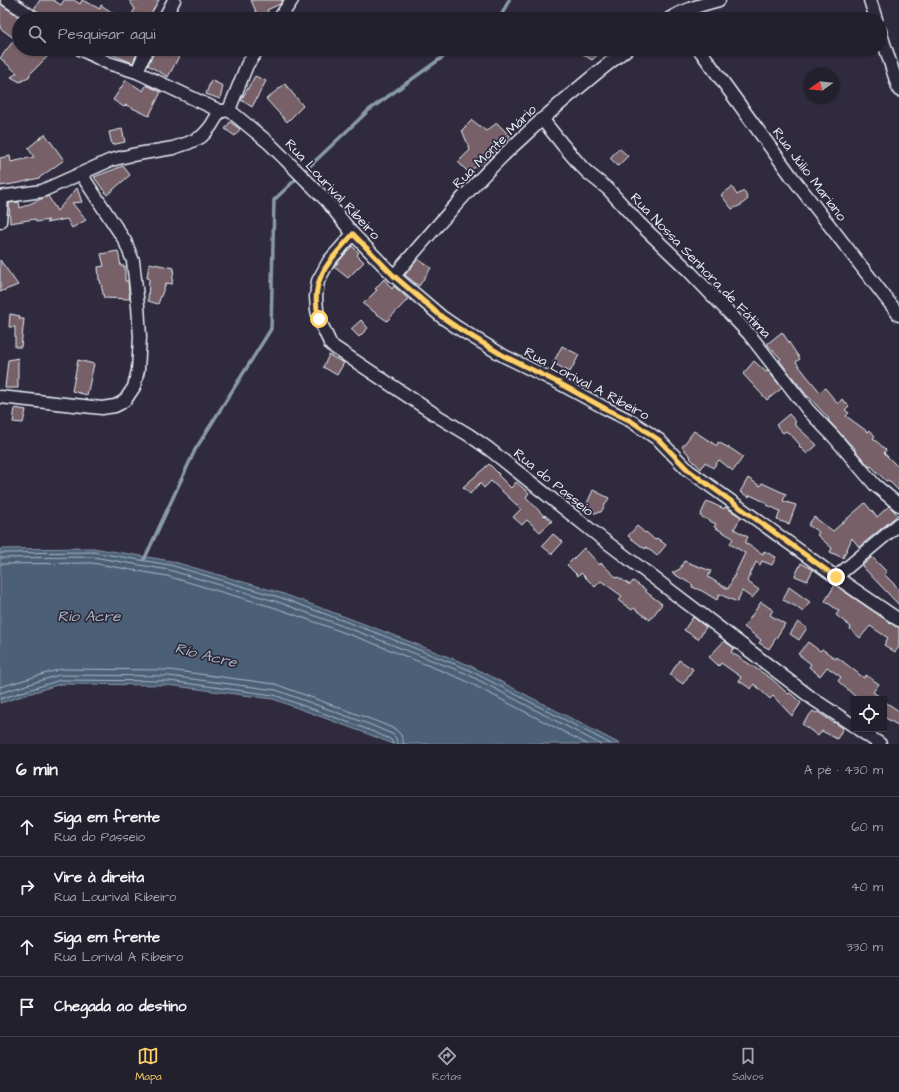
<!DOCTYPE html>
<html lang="pt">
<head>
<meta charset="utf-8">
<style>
  :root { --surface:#23202e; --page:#2f2d3a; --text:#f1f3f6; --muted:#a3a3aa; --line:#403e4a; --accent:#ffd166 }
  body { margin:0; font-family:"Architects Daughter",sans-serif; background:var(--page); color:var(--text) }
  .controls { position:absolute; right:12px; bottom:12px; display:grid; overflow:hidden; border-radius:0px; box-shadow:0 1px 3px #0004 }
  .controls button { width:36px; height:36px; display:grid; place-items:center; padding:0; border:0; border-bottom:1px solid var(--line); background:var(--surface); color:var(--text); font:20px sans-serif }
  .compass { position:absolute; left:803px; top:68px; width:36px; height:36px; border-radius:50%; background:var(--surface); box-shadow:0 1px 3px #0004; rotate:255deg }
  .stop { position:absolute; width:12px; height:12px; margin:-9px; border:3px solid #ffd166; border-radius:50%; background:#fff }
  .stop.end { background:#ffd166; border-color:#fff; box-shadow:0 1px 4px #0008 }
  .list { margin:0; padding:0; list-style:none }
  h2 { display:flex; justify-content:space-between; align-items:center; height:52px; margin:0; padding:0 16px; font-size:17px }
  h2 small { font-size:13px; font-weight:400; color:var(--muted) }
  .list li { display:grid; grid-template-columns:26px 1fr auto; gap:12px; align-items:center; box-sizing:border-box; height:60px; padding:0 16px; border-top:1px solid var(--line) }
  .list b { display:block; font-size:15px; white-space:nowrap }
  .list p { margin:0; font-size:13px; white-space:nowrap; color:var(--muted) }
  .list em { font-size:13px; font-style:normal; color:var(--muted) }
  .icon { flex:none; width:22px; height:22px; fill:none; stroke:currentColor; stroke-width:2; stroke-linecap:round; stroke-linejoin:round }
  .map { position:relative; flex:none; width:899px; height:744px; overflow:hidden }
  .search { position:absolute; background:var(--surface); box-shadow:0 1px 3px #0004; left:12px; right:12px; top:12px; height:44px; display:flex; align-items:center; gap:10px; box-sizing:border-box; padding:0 14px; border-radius:22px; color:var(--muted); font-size:15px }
  .sheet { height:292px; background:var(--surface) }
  nav { display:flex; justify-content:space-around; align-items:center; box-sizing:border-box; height:56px; border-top:1px solid var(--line); background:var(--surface); font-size:11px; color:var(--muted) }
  nav a { display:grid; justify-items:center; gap:2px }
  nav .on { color:var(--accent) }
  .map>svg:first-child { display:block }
  .water { fill:#4c6077; stroke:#8a9aab }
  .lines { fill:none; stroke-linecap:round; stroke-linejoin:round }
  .shore { stroke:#aab7c4; stroke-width:1 }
  .stream { stroke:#8a9aab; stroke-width:3.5 }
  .building { fill:#776067; stroke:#e8f1f8 }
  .minor-casing { stroke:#e8f1f8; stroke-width:15 }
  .minor { stroke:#2f2a3d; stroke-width:12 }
  .route { stroke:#ffd166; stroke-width:5 }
  .labels { text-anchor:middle; stroke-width:3.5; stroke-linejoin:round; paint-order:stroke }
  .street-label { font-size:14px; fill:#e8f1f8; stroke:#2f2a3d }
  .water-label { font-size:15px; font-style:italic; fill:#aab7c4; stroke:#2f2a3d }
</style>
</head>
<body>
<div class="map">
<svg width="899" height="744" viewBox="0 0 899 744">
  <rect width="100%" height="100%" fill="#2f2a3d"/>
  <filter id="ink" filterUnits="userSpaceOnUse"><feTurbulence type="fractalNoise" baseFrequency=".025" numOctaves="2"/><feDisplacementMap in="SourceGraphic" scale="8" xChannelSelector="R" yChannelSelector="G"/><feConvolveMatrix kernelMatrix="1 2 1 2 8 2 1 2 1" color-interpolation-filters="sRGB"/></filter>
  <g filter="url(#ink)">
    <polygon class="water" points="93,548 171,561 281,593 375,628 469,665 620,744 393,744 368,734 273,699 168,685 60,684 0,703 0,549"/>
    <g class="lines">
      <g class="shore">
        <polyline points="0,553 93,552 170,565 279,597 374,632 467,669 611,744"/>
        <polyline points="0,558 93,557 169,570 278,602 372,637 465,673 600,744"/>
        <polyline points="0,564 92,563 167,576 276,608 370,642 462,679 587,744"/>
        <polyline points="0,687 61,669 169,670 275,684 373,720 395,729 401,735 404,744"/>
        <polyline points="0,693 59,675 169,676 276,690 371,725 392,734 396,738 398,744"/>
        <polyline points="0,699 60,680 169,681 274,695 369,730 390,739 392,741 393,744"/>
      </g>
      <g class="stream">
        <polyline points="496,19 501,16 509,0"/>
        <polyline points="144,560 195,450 271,329 274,200 369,110 454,49"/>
      </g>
    </g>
    <g class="building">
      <polygon points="40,0 53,0 61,5 64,0 74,0 80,4 82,0 100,9 101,5 113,13 110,19 42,19 40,13 34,9"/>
      <polygon points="129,0 159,0 148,19 129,19 135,9"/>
      <polygon points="251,0 283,0 280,4 267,10 270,16 263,19 259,19"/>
      <polygon points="0,2 3,6 17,15 19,18 19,49 55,49 29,75 30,76 20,82 11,77 17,73 0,58 15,39 0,28"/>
      <polygon points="98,49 139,49 133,63"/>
      <polygon points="155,49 183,49 168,77 148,65"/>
      <polygon points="575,49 604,49 592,60"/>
      <polygon points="255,76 266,81 252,107 241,100"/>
      <polygon points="126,80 143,91 146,85 161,92 149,116 126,105 124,107 113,100"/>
      <polygon points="211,80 223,86 220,99 206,94"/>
      <polygon points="285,84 303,106 287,122 266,99"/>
      <polygon points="472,120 486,131 497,123 510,136 497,150 480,164 468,172 458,162 470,150 462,130"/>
      <polygon points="230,122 240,129 235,136 225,129"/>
      <polygon points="122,129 125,142 112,145 109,132"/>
      <polygon points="45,134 64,160 39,178 19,183 0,186 0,158 10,156 11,162 34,157 28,148"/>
      <polygon points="619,148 628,156 618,166 610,158"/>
      <polygon points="123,166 130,175 107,195 94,177"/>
      <polygon points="732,187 737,195 744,191 748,199 741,205 732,209 721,195"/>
      <polygon points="77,188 82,202 72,203 86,220 72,228 67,219 46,223 49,220 36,222 35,219 10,223 9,203 19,202 20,208 48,196 57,211"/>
      <polygon points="352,246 359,253 357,255 364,262 348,278 334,267"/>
      <polygon points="118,251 121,266 125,266 125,281 128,281 130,299 104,298 100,280 99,280 98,267 104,266 101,254"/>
      <polygon points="418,259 431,268 419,286 405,275"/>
      <polygon points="0,260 18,285 0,292"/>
      <polygon points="149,263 174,268 172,284 166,283 158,304 148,301 149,278 147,278"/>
      <polygon points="384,279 392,289 394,286 408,299 387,321 363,304 377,290 375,289"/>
      <polygon points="10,314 20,316 19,319 24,319 21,347 15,347 15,327 9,327"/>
      <polygon points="361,320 368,328 359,337 351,329"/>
      <polygon points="782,332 800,359 796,362 806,375 820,392 825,388 838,404 842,399 849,406 845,410 849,413 846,416 868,432 870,430 875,436 873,438 886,450 884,453 899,468 899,491 888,480 886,481 871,466 870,467 854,449 855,448 851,445 828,420 829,419 809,397 808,397 779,360 781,359 767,344"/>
      <polygon points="562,346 579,355 570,372 553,363"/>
      <polygon points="329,355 344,363 337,375 323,367"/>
      <polygon points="18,358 18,388 5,388 8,360"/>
      <polygon points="78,360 94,364 87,395 72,391"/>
      <polygon points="754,361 766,372 768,371 782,388 767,400 743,374"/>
      <polygon points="15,408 26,410 23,423 13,422"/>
      <polygon points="789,414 796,422 794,424 817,445 807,454 799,446 800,445 794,438 786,431 783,433 776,425"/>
      <polygon points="694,431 717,446 718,442 733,450 743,457 733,471 719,460 713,468 705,462 701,469 690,458 691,457 682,447"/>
      <polygon points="489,464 499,474 498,475 511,488 516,482 529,493 526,497 544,516 545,515 552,521 540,532 527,520 522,525 513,517 521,509 491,481 484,488 480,483 470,494 463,487"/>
      <polygon points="748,478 760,486 762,483 786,494 783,501 796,505 789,524 777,520 780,511 767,505 767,503 750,495 749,497 740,492"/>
      <polygon points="593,490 609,498 601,512 594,513 585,508"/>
      <polygon points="707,501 724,509 725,507 741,517 734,529 748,537 745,543 763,554 764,551 776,557 772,565 762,561 760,565 756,562 747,581 759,590 752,598 742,591 737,602 719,594 717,600 702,591 692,587 693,585 672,573 680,569 684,561 711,571 708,577 728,589 745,553 730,544 733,538 714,527 716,524 700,516"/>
      <polygon points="865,503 877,517 889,506 898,515 859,547 852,538 843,558 830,552 832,548 817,535 819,532 808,525 814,517 833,531"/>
      <polygon points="637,526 645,533 646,532 655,540 657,538 666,545 657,556 646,547 645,549 628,536"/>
      <polygon points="553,534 563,542 552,554 542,546"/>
      <polygon points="584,548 600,565 601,563 617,578 618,577 630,585 633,581 646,590 645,591 662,604 650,620 634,608 632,610 619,601 622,596 601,581 595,587 581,573 578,576 567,565"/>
      <polygon points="872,557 887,572 884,574 899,589 899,605 862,566"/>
      <polygon points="801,563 813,570 807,581 795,576"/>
      <polygon points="835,585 895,626 899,627 899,647 895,652 884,645 888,638 870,626 860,638 850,629 851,627 836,615 839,611 825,601"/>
      <polygon points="789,587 810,602 803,612 795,606 783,600"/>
      <polygon points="761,602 773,610 770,615 785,624 769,649 759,643 761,640 744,627"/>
      <polygon points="693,617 706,627 698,639 684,630"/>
      <polygon points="798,622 807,628 799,640 790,634"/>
      <polygon points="724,641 734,648 731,652 772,679 788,694 790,693 801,703 792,716 773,696 770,699 754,684 751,689 739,681 741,677 721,663 719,666 709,657"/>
      <polygon points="808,642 820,651 822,649 836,659 837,657 864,678 866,675 879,684 873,692 883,699 858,699 838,681 841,677 827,667 820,676 809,667 811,664 798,654"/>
      <polygon points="679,660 693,669 683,684 670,675"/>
      <polygon points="884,701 899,711 899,726 884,717"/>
      <polygon points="813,711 816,713 818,712 834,723 834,722 843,728 837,739 822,731 818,736 802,724"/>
    </g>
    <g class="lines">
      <defs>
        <g id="minor">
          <polyline points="7,0 21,9 35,19"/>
          <polyline points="870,0 876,19"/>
          <polyline points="164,19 174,0"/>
          <polyline points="279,19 292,0"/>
          <path d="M669,19C684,9 702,5 719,0"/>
          <polyline points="880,31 899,90"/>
          <polyline points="80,49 108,63 137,72 220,111"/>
          <polyline points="699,49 792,177 899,315"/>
          <polyline points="137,72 142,60 148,49"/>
          <polyline points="229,110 269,143 327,201 353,234 394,276 442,317 458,328 504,356 557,382 607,409 631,421 659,440 688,470 836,577 899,620"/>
          <polyline points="223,111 229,110 247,65 258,49"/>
          <polyline points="542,119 562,144 580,165 588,173 608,189 639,223 689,271 734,318 749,334 808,410 834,437 875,485 899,505"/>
          <polyline points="0,197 42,191 111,160 132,155 173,148 188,143 201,137 206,132 211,126 220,111"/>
          <polyline points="0,222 2,197"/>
          <polyline points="353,234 329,261 318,281 317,288 316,297 317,310 319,319 331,345 439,417 469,435 489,449 596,534 813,699 854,726"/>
          <path d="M394,276C431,232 469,188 511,148C548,113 587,80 627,49"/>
          <polyline points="0,397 102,408 115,406 121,403 126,399 134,387 138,370 140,337 138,306 133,261 125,241 81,174"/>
          <polyline points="836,577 899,524"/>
          <polyline points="858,729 880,744"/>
        </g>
      </defs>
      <use href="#minor" class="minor-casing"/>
      <use href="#minor" class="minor"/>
    </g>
  </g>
  <g class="lines" filter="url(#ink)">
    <path class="route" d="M319,319C308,279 330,261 353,234L394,276L442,317L458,328L504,356L557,382L606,409L631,421L659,440L688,470L836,577"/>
  </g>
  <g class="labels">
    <g class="street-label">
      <text transform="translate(494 146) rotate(-45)" y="5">Rua Monte Mário</text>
      <text transform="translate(810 174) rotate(53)" y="5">Rua Júlio Mariano</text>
      <text transform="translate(333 189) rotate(47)" y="5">Rua Lourival Ribeiro</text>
      <text transform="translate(701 265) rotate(46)" y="5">Rua Nossa Senhora de Fátima</text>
      <text transform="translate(587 383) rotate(28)" y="5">Rua Lorival A Ribeiro</text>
      <text transform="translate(554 482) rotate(39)" y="5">Rua do Passeio</text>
    </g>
    <g class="water-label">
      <text x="89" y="621">Rio Acre</text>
      <text transform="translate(206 655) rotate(14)" y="5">Río Acre</text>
    </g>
  </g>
</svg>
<div class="controls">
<button><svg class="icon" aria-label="locate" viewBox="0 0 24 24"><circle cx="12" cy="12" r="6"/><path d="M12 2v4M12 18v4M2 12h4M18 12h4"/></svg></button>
</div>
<svg class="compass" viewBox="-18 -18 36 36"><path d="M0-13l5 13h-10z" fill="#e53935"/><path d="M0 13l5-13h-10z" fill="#a3a3aa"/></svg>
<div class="stop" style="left:319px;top:319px"></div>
<div class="stop end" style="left:836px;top:577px"></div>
<div class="search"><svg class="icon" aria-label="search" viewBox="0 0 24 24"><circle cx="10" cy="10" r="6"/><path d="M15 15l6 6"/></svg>Pesquisar aqui</div>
</div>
<section class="sheet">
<h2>6 min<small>A pé · 430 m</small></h2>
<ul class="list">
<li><svg class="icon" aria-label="ahead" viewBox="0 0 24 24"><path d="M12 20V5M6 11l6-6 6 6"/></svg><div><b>Siga em frente</b><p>Rua do Passeio</p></div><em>60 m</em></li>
<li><svg class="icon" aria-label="right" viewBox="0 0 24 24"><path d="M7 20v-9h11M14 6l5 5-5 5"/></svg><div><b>Vire à direita</b><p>Rua Lourival Ribeiro</p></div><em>40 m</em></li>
<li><svg class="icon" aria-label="ahead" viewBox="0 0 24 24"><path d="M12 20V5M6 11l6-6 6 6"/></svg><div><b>Siga em frente</b><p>Rua Lorival A Ribeiro</p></div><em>330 m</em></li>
<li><svg class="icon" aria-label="arrive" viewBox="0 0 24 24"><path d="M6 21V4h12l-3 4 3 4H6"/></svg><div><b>Chegada ao destino</b></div></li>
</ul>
</section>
<nav>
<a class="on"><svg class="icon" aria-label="map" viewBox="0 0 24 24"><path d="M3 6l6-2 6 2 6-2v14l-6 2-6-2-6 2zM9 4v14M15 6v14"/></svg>Mapa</a>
<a><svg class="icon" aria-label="directions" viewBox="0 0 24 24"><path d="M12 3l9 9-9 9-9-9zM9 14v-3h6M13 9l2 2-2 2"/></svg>Rotas</a>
<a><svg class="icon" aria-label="saved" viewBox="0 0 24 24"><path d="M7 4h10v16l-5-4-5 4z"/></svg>Salvos</a>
</nav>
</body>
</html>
